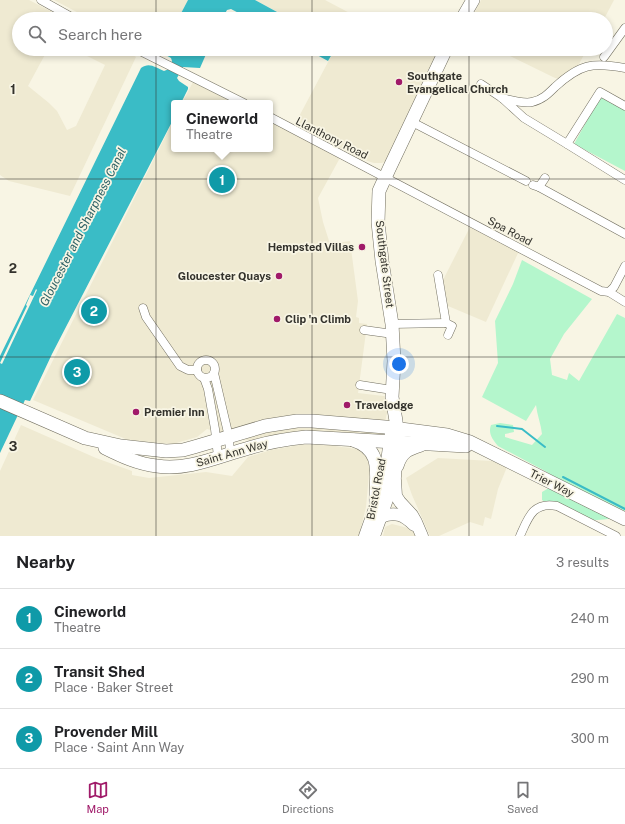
<!DOCTYPE html>
<html lang="en">
<head>
<meta charset="utf-8">
<style>
  :root { --surface:#fff; --page:#f2f2f2; --text:#202124; --muted:#757577; --line:#e0e0e0; --accent:#a01a69 }
  body { margin:0; font-family:"Public Sans",sans-serif; background:var(--page); color:var(--text) }
  .you { position:absolute; left:399px; top:364px; width:14px; height:14px; margin:-10px; border:3px solid #fff; border-radius:50%; background:#1a73e8; box-shadow:0 0 0 6px #1a73e833 }
  .badge { display:grid; place-items:center; width:26px; height:26px; border-radius:50%; background:var(--accent); color:#fff; font-size:13px; font-weight:700 }
  .pin { position:absolute; translate:-50% -50%; border:2px solid #fff; box-shadow:0 1px 4px #0006 }
  .popup { position:absolute; left:171px; top:100px; width:102px; height:52px; box-sizing:border-box; display:grid; place-content:center; border-radius:4px; background:var(--surface); filter:drop-shadow(0 1px 3px #0005); font-size:13px; white-space:nowrap; color:var(--muted) }
  .popup b { font-size:15px; color:var(--text) }
  .popup::after { content:''; position:absolute; left:50%; top:100%; margin-left:-8px; border:8px solid transparent; border-top-color:var(--surface) }
  .list { margin:0; padding:0; list-style:none }
  h2 { display:flex; justify-content:space-between; align-items:center; height:52px; margin:0; padding:0 16px; font-size:17px }
  h2 small { font-size:13px; font-weight:400; color:var(--muted) }
  .list li { display:grid; grid-template-columns:26px 1fr auto; gap:12px; align-items:center; box-sizing:border-box; height:60px; padding:0 16px; border-top:1px solid var(--line) }
  .list b { display:block; font-size:15px; white-space:nowrap }
  .list p { margin:0; font-size:13px; white-space:nowrap; color:var(--muted) }
  .list em { font-size:13px; font-style:normal; color:var(--muted) }
  .icon { flex:none; width:22px; height:22px; fill:none; stroke:currentColor; stroke-width:2; stroke-linecap:round; stroke-linejoin:round }
  .map { position:relative; flex:none; width:625px; height:536px; overflow:hidden }
  .search { position:absolute; background:var(--surface); box-shadow:0 2px 6px #0003; left:12px; right:12px; top:12px; height:44px; display:flex; align-items:center; gap:10px; box-sizing:border-box; padding:0 14px; border-radius:22px; color:var(--muted); font-size:15px }
  .sheet { height:232px; background:var(--surface) }
  nav { display:flex; justify-content:space-around; align-items:center; box-sizing:border-box; height:56px; border-top:1px solid var(--line); background:var(--surface); font-size:11px; color:var(--muted) }
  nav a { display:grid; justify-items:center; gap:2px }
  nav .on { color:var(--accent) }
  .map>svg:first-child { display:block }
  .built { fill:#efead2 }
  .green { fill:#b4f6cc }
  .water { fill:#3abcc6 }
  .pier { fill:#f8f5e4 }
  .lines { fill:none; stroke-linecap:round; stroke-linejoin:round }
  .stream { stroke:#3abcc6; stroke-width:2 }
  .minor-casing { stroke:#726f60; stroke-width:9 }
  .secondary-casing { stroke:#726f60; stroke-width:13 }
  .primary-casing { stroke:#726f60; stroke-width:14 }
  .minor { stroke:#fff; stroke-width:8 }
  .secondary { stroke:#fff; stroke-width:12 }
  .primary { stroke:#fff; stroke-width:13 }
  .grid { fill:none; stroke:#33322c; stroke-width:1; stroke-opacity:0.55 }
  .poi-dot { fill:#a01a69; stroke:#f8f5e4; stroke-width:1.5 }
  .labels { text-anchor:middle; stroke-width:3.5; stroke-linejoin:round; paint-order:stroke }
  .poi-label { font-size:11px; font-weight:bold; fill:#33322c; stroke:#f8f5e4; text-anchor:start }
  .street-label { font-size:11px; fill:#33322c; stroke:#f8f5e4 }
  .water-label { font-size:12px; font-style:italic; fill:#2d6165; stroke:#f8f5e4 }
  .grid-label { font-size:13px; text-anchor:middle; font-weight:bold; fill:#33322c; stroke:#f8f5e4; stroke-width:3.5; stroke-linejoin:round; paint-order:stroke }
</style>
</head>
<body>
<div class="map">
<svg width="625" height="536" viewBox="0 0 625 536">
  <rect width="100%" height="100%" fill="#f8f5e4"/>
  <g class="built">
    <polygon points="0,0 29,0 58,15 61,18 61,19 19,19 19,49 48,49 28,86 49,103 57,111 67,130 76,126 105,65 79,52 81,49 122,49 136,57 70,196 9,181 0,175"/>
    <polygon points="54,0 188,0 178,19 90,19"/>
    <polygon points="255,0 325,0 361,19 291,19"/>
    <polygon points="481,0 614,0 604,19 473,19 472,18"/>
    <polygon points="335,49 422,49 433,54 435,58 387,161 382,163 374,163 361,159 295,124"/>
    <polygon points="514,49 587,49 579,64 560,79 555,78 510,56"/>
    <polygon points="193,82 235,103 182,103"/>
    <polygon points="174,119 174,149 270,149 270,120 341,156 318,198 323,222 330,244 350,241 358,301 356,317 359,318 359,323 367,324 358,393 392,397 386,417 384,441 261,444 207,429 197,437 173,444 128,440 33,400"/>
    <polygon points="470,227 519,251 486,322 448,306 443,280"/>
    <polygon points="21,425 96,458 132,471 132,475 149,478 206,472 232,476 248,457 271,450 299,445 328,445 357,449 367,455 370,463 366,507 359,536 0,536 0,471"/>
    <polygon points="438,458 492,461 507,467 498,489 491,519 485,517 483,526 470,522 439,536 430,536 412,495 406,478"/>
    <polygon points="392,524 408,528 414,532 416,536 383,536 385,527"/>
  </g>
  <g class="green">
    <polygon points="600,97 625,110 625,171 574,144"/>
    <path d="M522,260L592,299L564,334L550,359L552,375L567,380L569,373L579,381L617,314L625,318V516C616,517 607,520 597,520C577,520 559,511 542,500V492L561,481L545,471L498,446C492,439 488,433 491,425L500,423L513,425L514,432L505,434V437L532,445L542,434C541,424 537,415 536,405L526,421L482,397L498,363L495,321L513,284Z"/>
  </g>
  <g class="water">
    <polygon points="188,0 255,0 290,19 250,19 231,9 227,10 222,19 178,19"/>
    <path d="M163,49H207V52L200,68L183,67L177,78L179,81L188,87V89L181,103H174V118L52,354L30,401L25,400L0,453V356L141,68C149,62 155,67 164,71L169,69L172,61L171,58L164,54Z"/>
    <polygon points="306,49 335,49 328,61"/>
  </g>
  <polygon class="pier" points="36,289 37,290 2,364 0,363 27,306 26,305 29,298 30,295 33,296"/>
  <g class="lines">
    <g class="stream">
      <polyline points="497,426 522,429 545,447"/>
      <polyline points="563,477 625,509"/>
    </g>
    <defs>
      <g id="minor">
        <polyline points="41,0 75,19"/>
        <polyline points="136,49 244,103"/>
        <polyline points="604,57 625,28"/>
        <polyline points="481,84 502,98 524,118 567,144"/>
        <path d="M502,98C511,100 523,104 532,102C542,100 548,94 555,87C580,64 592,62 625,68"/>
        <polyline points="625,106 600,92 567,144 625,180"/>
        <polyline points="270,117 601,291 609,292 625,302"/>
        <polyline points="412,122 526,181"/>
        <polyline points="533,185 539,187 545,178"/>
        <polyline points="539,187 625,234"/>
        <polyline points="438,275 446,323 452,326 448,335"/>
        <polyline points="609,292 614,287 625,266"/>
        <polyline points="143,308 146,317 180,366 188,370 197,370"/>
        <polyline points="392,324 446,323"/>
        <polyline points="364,330 393,334"/>
        <circle cx="206" cy="369" r="9"/>
        <polyline points="214,373 229,437 230,454"/>
        <polyline points="204,378 208,389 215,429 218,457"/>
        <polyline points="360,385 392,390"/>
        <path d="M520,536C528,518 533,501 557,506L616,536"/>
      </g>
      <g id="secondary">
        <polyline points="395,480 396,496 400,502 412,515 416,522 422,536"/>
        <path d="M381,517C395,511 404,515 414,525"/>
        <polyline points="365,536 375,508 377,493"/>
        <polyline points="374,536 395,477 397,441"/>
      </g>
      <g id="primary">
        <polyline points="462,19 473,0"/>
        <polyline points="0,401 85,438 121,446 166,451 183,450 194,447 265,426 297,421 312,421 385,427 447,435 470,442 625,519"/>
        <path d="M353,440C385,450 375,477 376,503"/>
        <polyline points="397,441 396,421 392,397 394,361 392,324 382,261 378,222 379,191 389,169 446,49"/>
        <path d="M105,448C121,456 138,464 157,466C188,471 219,456 249,448C268,442 287,439 306,437L466,446"/>
        <path d="M397,466C401,452 408,449 421,445"/>
        <polyline points="381,497 385,480 391,436 392,432"/>
      </g>
    </defs>
    <use href="#minor" class="minor-casing"/>
    <use href="#secondary" class="secondary-casing"/>
    <use href="#primary" class="primary-casing"/>
    <use href="#minor" class="minor"/>
    <use href="#secondary" class="secondary"/>
    <use href="#primary" class="primary"/>
  </g>
  <path class="grid" d="M156,0V19M312,0V19M469,0V19M156,49V536M312,49V536M469,49V536M0,179H625M0,357H625"/>
  <g class="poi-dot">
    <circle cx="399" cy="82" r="4"/>
    <circle cx="362" cy="247" r="4"/>
    <circle cx="279" cy="276" r="4"/>
    <circle cx="277" cy="319" r="4"/>
    <circle cx="347" cy="405" r="4"/>
    <circle cx="136" cy="412" r="4"/>
  </g>
  <g class="labels">
    <g class="poi-label">
      <text x="407" y="80">Southgate<tspan x="407" dy="13">Evangelical Church</tspan></text>
      <text x="354" y="251" text-anchor="end">Hempsted Villas</text>
      <text x="271" y="280" text-anchor="end">Gloucester Quays</text>
      <text x="285" y="323">Clip 'n Climb</text>
      <text x="355" y="409">Travelodge</text>
      <text x="144" y="416">Premier Inn</text>
    </g>
    <g class="street-label">
      <text transform="translate(332 138) rotate(27)" y="4">Llanthony Road</text>
      <text transform="translate(510 231) rotate(28)" y="4">Spa Road</text>
      <text transform="translate(385 264) rotate(83)" y="4">Southgate Street</text>
      <text transform="translate(232 453) rotate(-16)" y="4">Saint Ann Way</text>
      <text transform="translate(552 483) rotate(27)" y="4">Trier Way</text>
      <text transform="translate(376 489) rotate(-79)" y="4">Bristol Road</text>
    </g>
    <g class="water-label">
      <text transform="translate(83 227) rotate(-63)" y="4">Gloucester and Sharpness Canal</text>
    </g>
  </g>
  <g class="grid-label">
    <text x="13" y="94">1</text>
    <text x="13" y="273">2</text>
    <text x="13" y="451">3</text>
  </g>
</svg>
<div class="you"></div>
<div class="pin badge" style="left:222px;top:180px;background:#0f9aa8">1</div>
<div class="popup"><b>Cineworld</b>Theatre</div>
<div class="pin badge" style="left:94px;top:311px;background:#0f9aa8">2</div>
<div class="pin badge" style="left:77px;top:372px;background:#0f9aa8">3</div>
<div class="search"><svg class="icon" aria-label="search" viewBox="0 0 24 24"><circle cx="10" cy="10" r="6"/><path d="M15 15l6 6"/></svg>Search here</div>
</div>
<section class="sheet">
<h2>Nearby<small>3 results</small></h2>
<ul class="list">
<li><span class="badge" style="background:#0f9aa8">1</span><div><b>Cineworld</b><p>Theatre</p></div><em>240 m</em></li>
<li><span class="badge" style="background:#0f9aa8">2</span><div><b>Transit Shed</b><p>Place · Baker Street</p></div><em>290 m</em></li>
<li><span class="badge" style="background:#0f9aa8">3</span><div><b>Provender Mill</b><p>Place · Saint Ann Way</p></div><em>300 m</em></li>
</ul>
</section>
<nav>
<a class="on"><svg class="icon" aria-label="map" viewBox="0 0 24 24"><path d="M3 6l6-2 6 2 6-2v14l-6 2-6-2-6 2zM9 4v14M15 6v14"/></svg>Map</a>
<a><svg class="icon" aria-label="directions" viewBox="0 0 24 24"><path d="M12 3l9 9-9 9-9-9zM9 14v-3h6M13 9l2 2-2 2"/></svg>Directions</a>
<a><svg class="icon" aria-label="saved" viewBox="0 0 24 24"><path d="M7 4h10v16l-5-4-5 4z"/></svg>Saved</a>
</nav>
</body>
</html>
